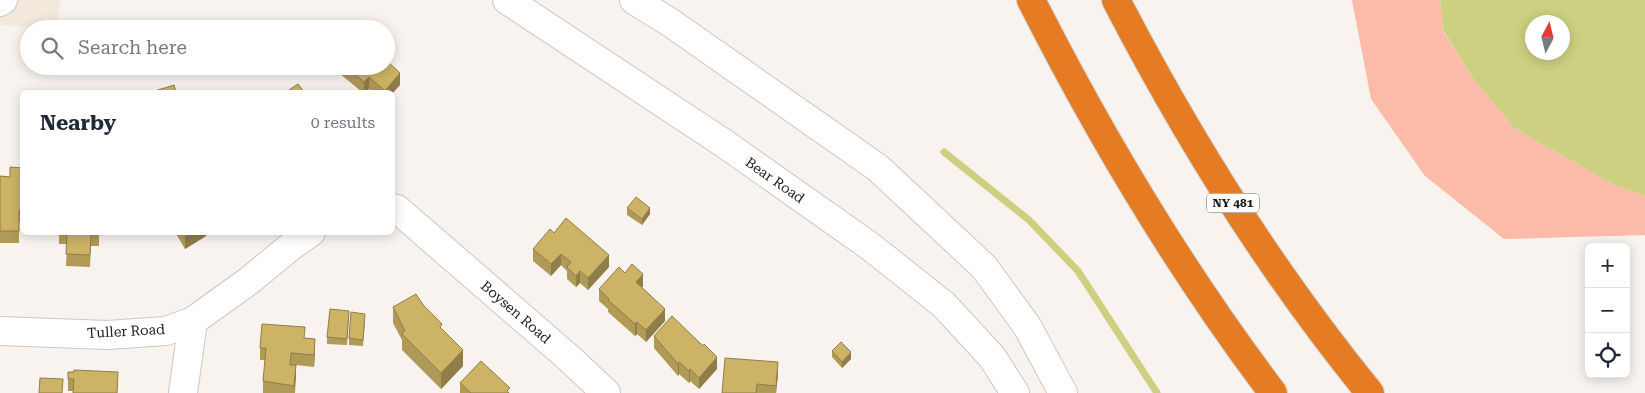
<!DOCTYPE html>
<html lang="en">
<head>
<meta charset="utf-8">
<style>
  :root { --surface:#fff; --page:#f6f6f7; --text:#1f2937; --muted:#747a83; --line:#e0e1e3 }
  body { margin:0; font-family:"Roboto Serif",serif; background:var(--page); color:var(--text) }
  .controls { position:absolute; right:15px; bottom:15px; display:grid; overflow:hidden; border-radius:8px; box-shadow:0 2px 12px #0003 }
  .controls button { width:45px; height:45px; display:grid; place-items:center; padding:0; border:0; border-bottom:1px solid var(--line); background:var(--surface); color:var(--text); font:25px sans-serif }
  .compass { position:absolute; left:1525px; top:15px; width:45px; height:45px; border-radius:50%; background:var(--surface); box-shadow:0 2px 12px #0003; rotate:7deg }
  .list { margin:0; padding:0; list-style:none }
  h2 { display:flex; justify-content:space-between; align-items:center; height:65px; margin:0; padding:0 20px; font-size:21px }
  h2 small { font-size:16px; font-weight:400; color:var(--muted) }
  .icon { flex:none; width:28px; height:28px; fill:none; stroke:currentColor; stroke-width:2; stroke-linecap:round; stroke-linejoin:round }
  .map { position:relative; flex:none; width:1645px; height:393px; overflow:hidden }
  .search { position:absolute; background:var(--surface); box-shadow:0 2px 12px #0003; left:20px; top:20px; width:375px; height:55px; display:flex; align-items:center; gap:12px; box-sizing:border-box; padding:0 18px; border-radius:28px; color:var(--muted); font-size:19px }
  .panel { position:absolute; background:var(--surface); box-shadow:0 2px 12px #0003; left:20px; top:90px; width:375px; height:145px; border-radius:8px }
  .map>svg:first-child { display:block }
  .built { fill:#f3e9dd }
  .green { fill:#fcbaa8 }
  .water { fill:#ccd080; fill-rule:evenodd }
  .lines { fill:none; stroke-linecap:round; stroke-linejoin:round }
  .stream { stroke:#ccd080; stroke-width:7 }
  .minor-casing { stroke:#ccc7c2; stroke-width:30 }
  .highway-casing { stroke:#d2d2d1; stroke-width:30 }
  .minor { stroke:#fff; stroke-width:28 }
  .highway { stroke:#e57b22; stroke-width:28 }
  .wall { fill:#b09a57 }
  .shaded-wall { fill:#907d47 }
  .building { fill:#cdb365; stroke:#907d47 }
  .labels { text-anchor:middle; stroke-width:4; stroke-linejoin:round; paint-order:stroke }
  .shield { fill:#fff; stroke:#62605f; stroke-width:1 }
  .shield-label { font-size:12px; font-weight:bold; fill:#1e1c1a }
  .street-label { font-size:14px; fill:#1e1c1a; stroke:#fff }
</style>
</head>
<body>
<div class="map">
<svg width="1645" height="393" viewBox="0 0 1645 393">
  <rect width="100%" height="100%" fill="#f8f3ee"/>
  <polygon class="built" points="0,0 61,0 56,29 0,25"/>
  <polygon class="green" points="1352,0 1440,0 1443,31 1472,77 1514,128 1614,185 1645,196 1645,235 1504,239 1425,176 1371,99"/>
  <path class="water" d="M1440,0H1645V196L1614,185L1514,128L1472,77L1443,30ZM1532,22H1562V52H1532Z"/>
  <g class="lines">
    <polyline class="stream" points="944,152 1029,220 1078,271 1157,393"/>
    <defs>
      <g id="minor">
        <polyline points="507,0 725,144 871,247 944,305 992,357 1015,393"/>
        <polyline points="634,0 671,23 878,168 984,267 1027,326 1063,393"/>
        <polyline points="0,2 3,0"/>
        <polyline points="392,208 397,209 570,359 606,393"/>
        <polyline points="0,331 107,335 166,331 193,321 250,280 290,247 311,232"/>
        <polyline points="183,393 193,321"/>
      </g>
      <g id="highway">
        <path d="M1031,0C1101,138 1180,270 1273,393"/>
        <path d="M1116,0C1188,139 1271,272 1370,393"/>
      </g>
    </defs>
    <use href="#minor" class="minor-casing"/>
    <use href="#highway" class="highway-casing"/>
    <use href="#minor" class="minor"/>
    <use href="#highway" class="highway"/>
  </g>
  <g class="wall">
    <polygon points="390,64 400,85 392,92 373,92 369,89 366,92 362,92 339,73 339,66 386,66"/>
    <polygon points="22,168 22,222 19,222 19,243 0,243 0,176 10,177"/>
    <polygon points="627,208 650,214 642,225 627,215"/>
    <polygon points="59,232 99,232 99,246 91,246 90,267 66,266 67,244 59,244"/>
    <polygon points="175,232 206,232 206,236 185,249"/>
    <polygon points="554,233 609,267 588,290 580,283 576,287 567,279 567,271 561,265 551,276 533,261 533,249"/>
    <polygon points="625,273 643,286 642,288 665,321 646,342 637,334 635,336 608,312 608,309 599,301 599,289"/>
    <polygon points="424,306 442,329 463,366 441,389 402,350 402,340 393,323 393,307"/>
    <polygon points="349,317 347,345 327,344 327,337"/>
    <polygon points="365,320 363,346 349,345 349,338"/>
    <polygon points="654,336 717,369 699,389 690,381 689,383 679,374 678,376 654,348"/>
    <polygon points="305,338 315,350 314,367 296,365 296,377 295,393 263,393 263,381 265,360 260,360 260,348"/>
    <polygon points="832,351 851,359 842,368 832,357"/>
    <polygon points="68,372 118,384 117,393 73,393 73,391 68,391"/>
    <polygon points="778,374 776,393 722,393"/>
    <polygon points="460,383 510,393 460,393"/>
  </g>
  <g class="shaded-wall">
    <polygon points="390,52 390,64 386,66 386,56"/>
    <polygon points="400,73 400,85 392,94 392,92 385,92 385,91"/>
    <polygon points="369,77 369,89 366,92 364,92 364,82"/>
    <polygon points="650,208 650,214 642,225 642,219"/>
    <polygon points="192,232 206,232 206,236 185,249 185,237"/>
    <polygon points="561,254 561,265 551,276 551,264"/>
    <polygon points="609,255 609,267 588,290 588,278"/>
    <polygon points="580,271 580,283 576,287 576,276"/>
    <polygon points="643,274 643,286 636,294 636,282"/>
    <polygon points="665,309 665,321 646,342 646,330"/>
    <polygon points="637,322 637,334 635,336 635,324"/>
    <polygon points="315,339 315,350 314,367 314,355"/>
    <polygon points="463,350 463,366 441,389 441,373"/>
    <polygon points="851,352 851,359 842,368 842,362"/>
    <polygon points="717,357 717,369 699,389 699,378"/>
    <polygon points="679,362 679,374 678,376 678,364"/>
    <polygon points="778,362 778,374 776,393 776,386"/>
    <polygon points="296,365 296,377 294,393 294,386"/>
    <polygon points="690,369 690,381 689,383 689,371"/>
  </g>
  <g class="building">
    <polygon points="386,49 390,52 386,56"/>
    <polygon points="386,60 400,73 385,91 369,77 364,82 346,66 386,66"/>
    <polygon points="298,84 304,92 290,92 289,90"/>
    <polygon points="174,85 176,92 155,92 155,91"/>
    <polygon points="10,167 22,168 22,210 19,210 19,231 0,231 0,176 10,177"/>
    <polygon points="636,197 650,208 642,219 627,208"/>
    <polygon points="566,218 609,255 588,278 580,271 576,276 567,267 571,262 561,254 551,264 533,249 550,229 554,233"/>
    <polygon points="67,232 99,232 99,234 91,234 90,255 66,254"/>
    <polygon points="182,232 192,232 185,237"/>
    <polygon points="632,264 643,274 636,282 665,309 646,330 637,322 635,324 608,300 609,299 599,289 619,267 625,273"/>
    <polygon points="416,294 424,306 442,324 440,327 463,350 441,373 402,334 405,331 393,307"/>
    <polygon points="330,309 349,311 347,339 327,337"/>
    <polygon points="351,312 365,314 363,340 349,338"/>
    <polygon points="672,316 703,346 704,344 717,357 699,378 690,369 689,371 679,362 678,364 654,336"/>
    <polygon points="262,324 305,327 304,338 315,339 314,355 291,353 290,365 296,365 294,386 263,381 266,348 260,348"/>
    <polygon points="841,342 851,352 842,362 832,351"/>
    <polygon points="725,358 778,362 776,386 757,384 756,393 722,393"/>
    <polygon points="481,361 510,388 507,391 509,393 471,393 460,383"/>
    <polygon points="74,370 118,372 117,393 73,393 74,379 68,379 68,372 74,372"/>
    <polygon points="40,378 63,379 62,393 39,393"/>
  </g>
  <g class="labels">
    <rect class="shield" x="1207" y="193.5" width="52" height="19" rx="4"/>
    <g class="shield-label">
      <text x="1233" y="207">NY 481</text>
    </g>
    <g class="street-label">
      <text transform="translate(775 180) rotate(35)" y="5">Bear Road</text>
      <text transform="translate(516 312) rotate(41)" y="5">Boysen Road</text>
      <text transform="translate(126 331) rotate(-3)" y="5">Tuller Road</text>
    </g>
  </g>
</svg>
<div class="controls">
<button>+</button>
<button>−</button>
<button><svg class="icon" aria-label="locate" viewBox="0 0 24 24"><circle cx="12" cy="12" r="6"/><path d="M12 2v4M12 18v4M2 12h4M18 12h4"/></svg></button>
</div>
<svg class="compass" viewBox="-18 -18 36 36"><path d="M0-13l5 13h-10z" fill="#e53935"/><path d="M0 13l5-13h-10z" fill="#747a83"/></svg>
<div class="search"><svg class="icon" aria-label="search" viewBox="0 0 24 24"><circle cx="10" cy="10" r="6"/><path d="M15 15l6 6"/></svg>Search here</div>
<section class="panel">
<h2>Nearby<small>0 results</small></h2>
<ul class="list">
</ul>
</section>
</div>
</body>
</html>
